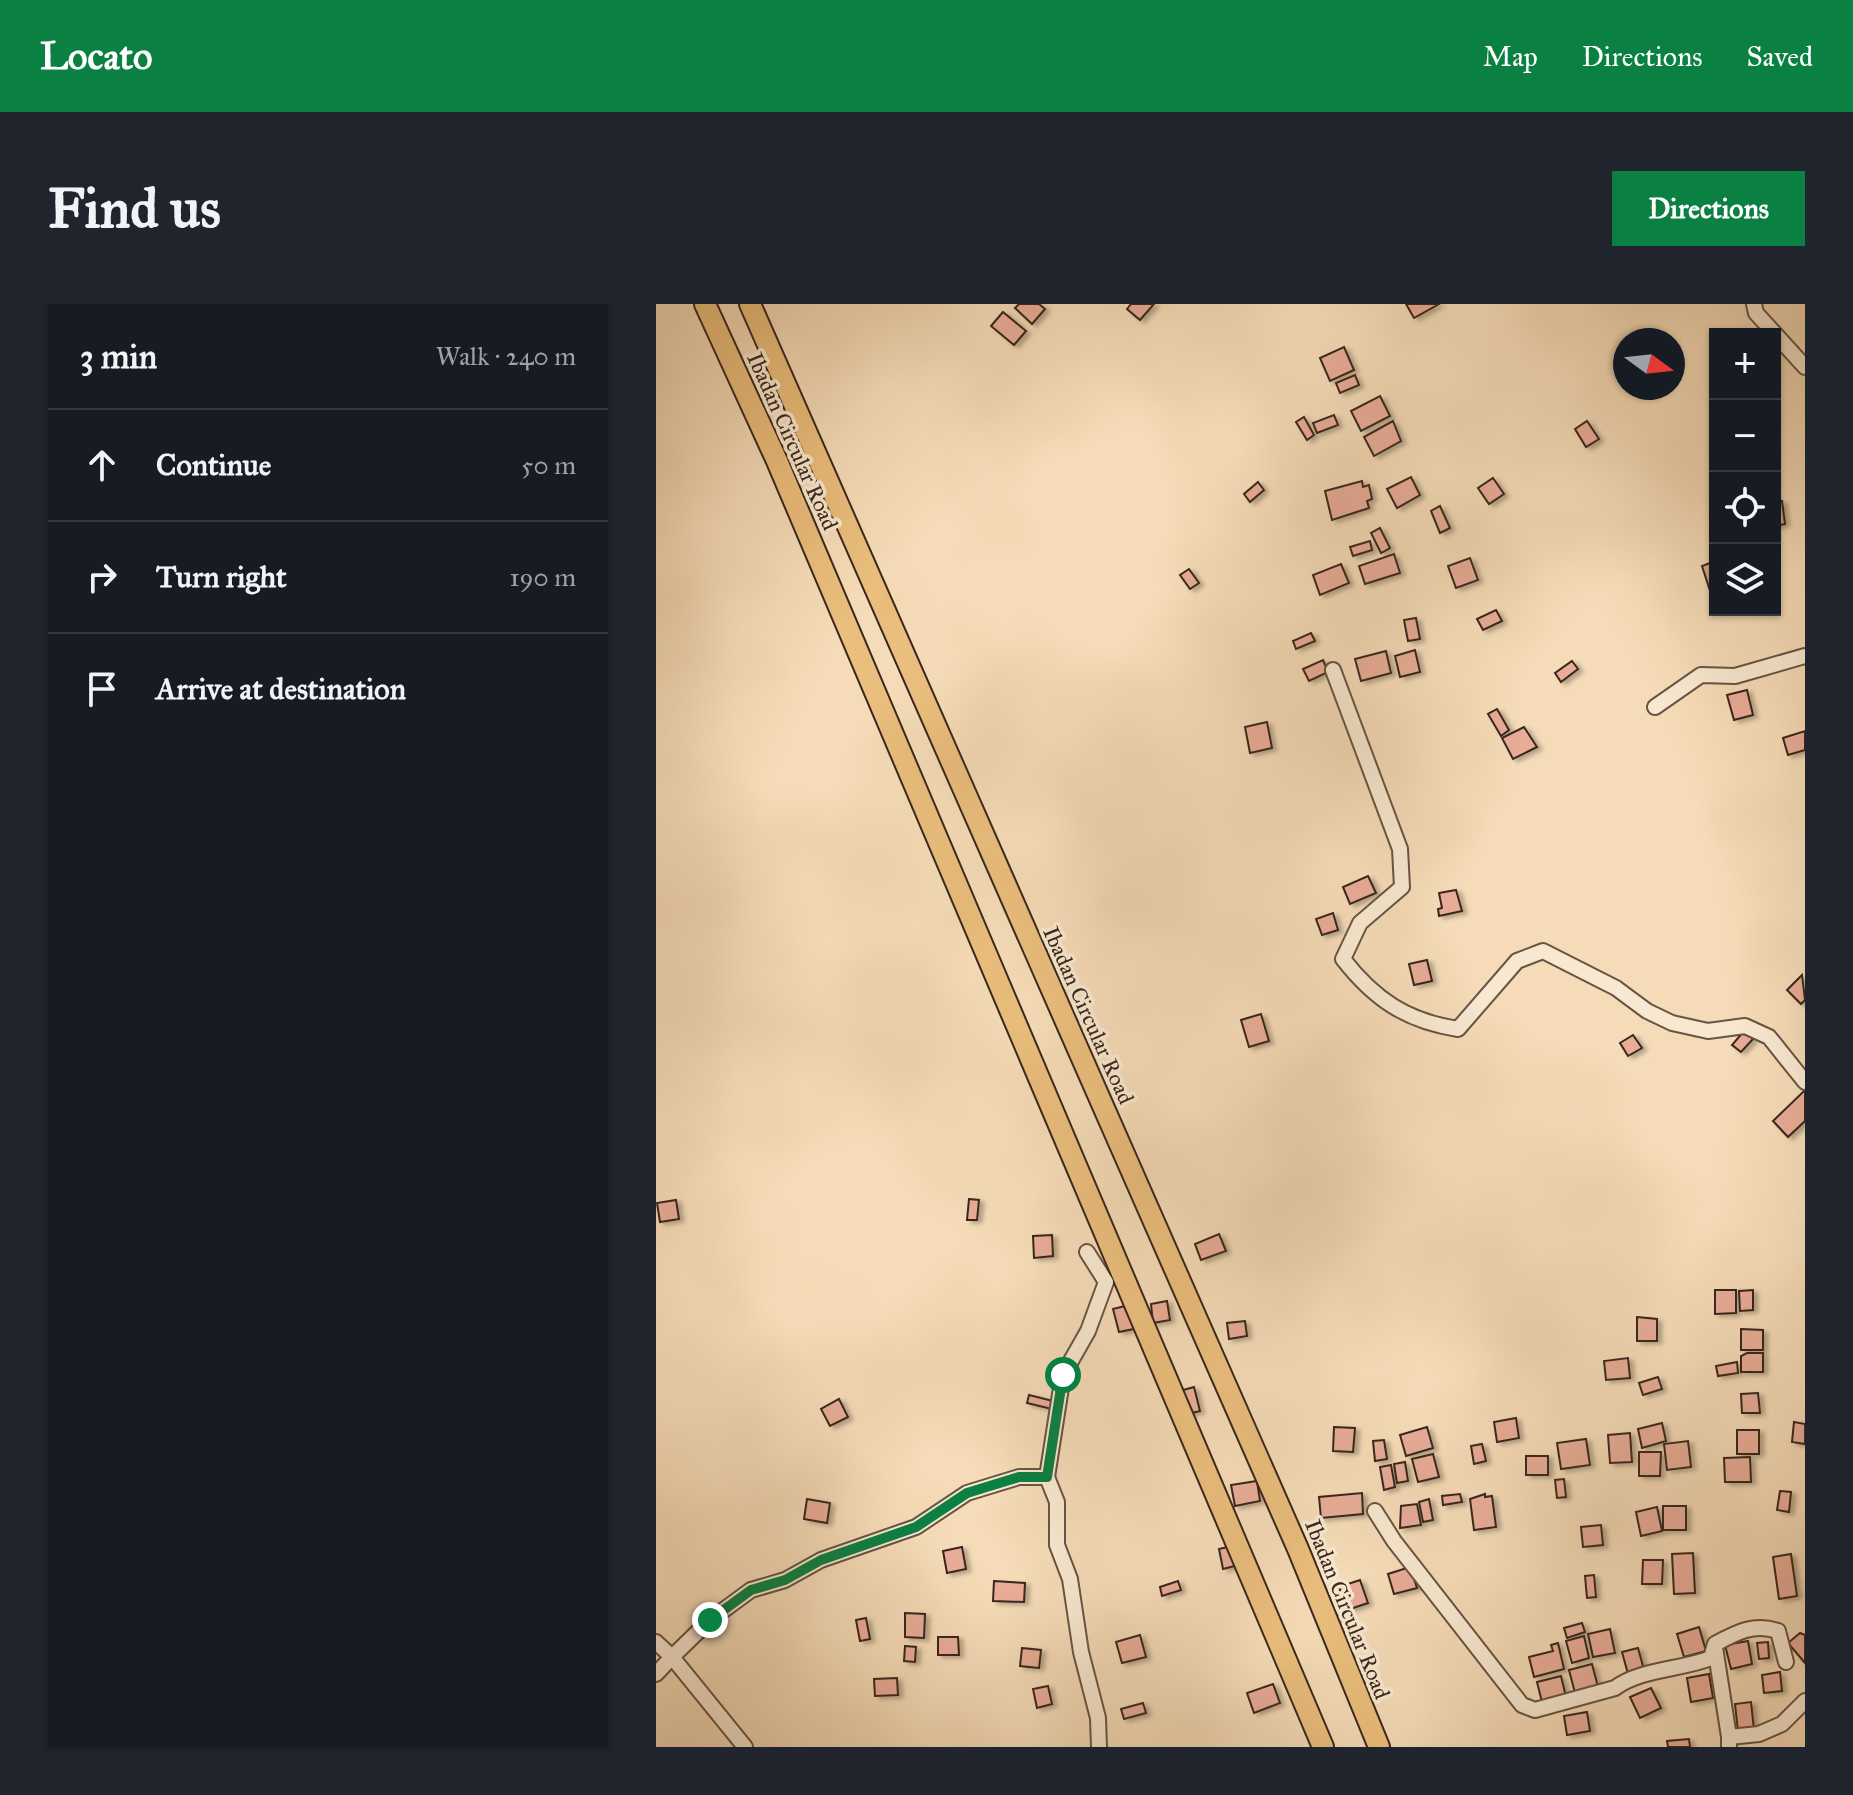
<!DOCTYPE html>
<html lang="en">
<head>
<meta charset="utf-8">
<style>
  :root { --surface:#171b24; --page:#20242c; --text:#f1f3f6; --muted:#9ea1a6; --line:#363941; --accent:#0b8043 }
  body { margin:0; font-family:"IM FELL Great Primer",serif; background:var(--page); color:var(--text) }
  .controls { position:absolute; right:24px; top:24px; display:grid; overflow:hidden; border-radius:0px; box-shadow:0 2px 6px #0004 }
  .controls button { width:72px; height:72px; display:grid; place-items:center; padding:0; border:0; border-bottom:2px solid var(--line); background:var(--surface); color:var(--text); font:40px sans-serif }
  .compass { position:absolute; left:957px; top:24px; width:72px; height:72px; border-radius:50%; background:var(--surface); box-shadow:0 2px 6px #0004; rotate:105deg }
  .stop { position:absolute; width:24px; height:24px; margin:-18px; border:6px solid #0b8043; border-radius:50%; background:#fff }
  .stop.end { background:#0b8043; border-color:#fff; box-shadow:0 2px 8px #0008 }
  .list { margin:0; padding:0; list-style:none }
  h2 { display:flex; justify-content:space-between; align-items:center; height:104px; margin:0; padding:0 32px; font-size:34px }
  h2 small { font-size:26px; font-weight:400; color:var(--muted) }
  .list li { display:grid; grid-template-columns:52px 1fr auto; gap:24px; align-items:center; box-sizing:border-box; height:112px; padding:0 32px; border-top:2px solid var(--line) }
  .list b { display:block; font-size:30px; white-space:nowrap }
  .list em { font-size:26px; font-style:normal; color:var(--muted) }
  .icon { flex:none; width:44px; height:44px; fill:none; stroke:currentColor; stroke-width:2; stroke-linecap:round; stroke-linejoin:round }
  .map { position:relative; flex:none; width:1149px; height:1443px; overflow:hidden; border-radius:0px }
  header { display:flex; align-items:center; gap:48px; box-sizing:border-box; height:112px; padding:0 40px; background:var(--accent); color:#fff }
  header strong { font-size:38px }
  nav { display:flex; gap:44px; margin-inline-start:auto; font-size:28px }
  .intro { display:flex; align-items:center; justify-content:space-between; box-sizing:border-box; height:192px; padding:0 48px }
  h1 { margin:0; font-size:56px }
  .button { padding:20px 36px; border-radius:0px; background:var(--accent); color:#fff; font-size:28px; font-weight:700 }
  main { display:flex; gap:48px; padding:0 48px }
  aside { flex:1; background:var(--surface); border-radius:0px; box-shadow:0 2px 6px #0004 }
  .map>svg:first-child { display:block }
  .building { fill:#e8ac97; stroke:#39271e; stroke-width:2; filter:url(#shadow) }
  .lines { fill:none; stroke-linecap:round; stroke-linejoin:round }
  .minor-casing { stroke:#685444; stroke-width:18 }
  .highway-casing { stroke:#39271e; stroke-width:24 }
  .minor { stroke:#f8e8d0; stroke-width:14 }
  .highway { stroke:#eabe7c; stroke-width:20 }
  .route { stroke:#0b8043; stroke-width:10 }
  .labels { text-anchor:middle; stroke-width:7; stroke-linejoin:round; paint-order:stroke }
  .street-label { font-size:22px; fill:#39271e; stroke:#f8e8d0 }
</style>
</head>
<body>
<header>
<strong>Locato</strong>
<nav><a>Map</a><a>Directions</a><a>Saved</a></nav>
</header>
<div class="intro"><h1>Find us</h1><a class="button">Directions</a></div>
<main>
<aside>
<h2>3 min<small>Walk · 240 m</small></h2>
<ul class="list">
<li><svg class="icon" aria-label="ahead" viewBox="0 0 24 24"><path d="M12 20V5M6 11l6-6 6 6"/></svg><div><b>Continue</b></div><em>50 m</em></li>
<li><svg class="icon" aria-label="right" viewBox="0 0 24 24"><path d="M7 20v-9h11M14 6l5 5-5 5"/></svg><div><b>Turn right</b></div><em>190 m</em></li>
<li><svg class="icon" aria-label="arrive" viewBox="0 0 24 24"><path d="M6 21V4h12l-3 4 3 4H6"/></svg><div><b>Arrive at destination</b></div></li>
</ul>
</aside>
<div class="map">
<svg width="1149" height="1443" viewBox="0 0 1149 1443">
  <defs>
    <filter id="shadow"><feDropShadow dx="4.5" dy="2.5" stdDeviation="2" flood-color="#0004"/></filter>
  </defs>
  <rect width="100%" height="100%" fill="#f5dbb7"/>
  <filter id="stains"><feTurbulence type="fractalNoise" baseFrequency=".0025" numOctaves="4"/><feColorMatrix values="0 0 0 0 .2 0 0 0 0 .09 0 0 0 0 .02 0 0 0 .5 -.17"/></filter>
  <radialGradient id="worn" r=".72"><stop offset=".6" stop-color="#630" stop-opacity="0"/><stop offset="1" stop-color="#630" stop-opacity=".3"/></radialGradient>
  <g class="building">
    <polygon points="363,0 383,0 389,5 376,20 359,4"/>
    <polygon points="475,0 498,0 484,16 471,5"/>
    <polygon points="750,0 783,0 758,14"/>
    <polygon points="347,8 370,27 358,41 335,22"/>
    <polygon points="688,43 698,66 674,77 664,54"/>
    <polygon points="699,71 703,81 684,89 680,79"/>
    <polygon points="724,92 734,112 705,127 695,107"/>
    <polygon points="678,111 682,121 661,129 657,119"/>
    <polygon points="648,113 658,131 651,136 640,118"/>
    <polygon points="737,117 745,137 718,152 708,133"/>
    <polygon points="931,117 943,135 930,143 919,125"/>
    <polygon points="755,173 764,191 741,204 731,185"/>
    <polygon points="837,174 848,190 833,200 822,184"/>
    <polygon points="706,177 707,183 713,181 716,195 711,197 713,204 676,216 669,187"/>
    <polygon points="602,178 608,186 594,198 588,190"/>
    <polygon points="1126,197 1129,220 1119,222 1119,198"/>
    <polygon points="784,202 794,224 784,229 775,207"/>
    <polygon points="724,224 734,244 725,249 715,229"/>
    <polygon points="714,237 716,246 697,252 694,243"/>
    <polygon points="738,250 744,269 709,280 703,262"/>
    <polygon points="814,254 822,276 800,284 792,262"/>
    <polygon points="1059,257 1059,302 1046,262"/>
    <polygon points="685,260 693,279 664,291 657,271"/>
    <polygon points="533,265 543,279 534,285 524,271"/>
    <polygon points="840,306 846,317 827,326 821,315"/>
    <polygon points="760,314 764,335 752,337 748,316"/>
    <polygon points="655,329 659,337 640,345 637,337"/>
    <polygon points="759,346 764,368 744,373 739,352"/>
    <polygon points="730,347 735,369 705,377 699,355"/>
    <polygon points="667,356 672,368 653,377 647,365"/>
    <polygon points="916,357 922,365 905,378 899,369"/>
    <polygon points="1091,386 1097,411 1078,416 1071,391"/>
    <polygon points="841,405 853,426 845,432 832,410"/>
    <polygon points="611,418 616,444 594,449 589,423"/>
    <polygon points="868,423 881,443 857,455 846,434"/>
    <polygon points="1149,427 1149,446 1132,451 1127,434"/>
    <polygon points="712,572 720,589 694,600 687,583"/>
    <polygon points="800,586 806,607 783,612 782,605 786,604 783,589"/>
    <polygon points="677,609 682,626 666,631 660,615"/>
    <polygon points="771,656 776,677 758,681 753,660"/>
    <polygon points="1146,671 1149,696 1145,700 1131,686"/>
    <polygon points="605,710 613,737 593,743 585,716"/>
    <polygon points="1088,727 1097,735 1085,748 1076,741"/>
    <polygon points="977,731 986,744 972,752 964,739"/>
    <polygon points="1149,786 1149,817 1132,833 1117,817"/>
    <polygon points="313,895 323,896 321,916 311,916"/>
    <polygon points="20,896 23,915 4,918 1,899"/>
    <polygon points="563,930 570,947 545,956 539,940"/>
    <polygon points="396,931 397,952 378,954 377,932"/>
    <polygon points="1059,986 1080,986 1080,1009 1059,1010"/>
    <polygon points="1097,986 1097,1006 1084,1007 1083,987"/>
    <polygon points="511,997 514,1016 497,1019 495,1000"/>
    <polygon points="481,999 487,1023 463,1028 457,1005"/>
    <polygon points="981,1013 1001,1015 1001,1037 981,1037"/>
    <polygon points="589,1017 591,1032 573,1035 571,1019"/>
    <polygon points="1085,1025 1107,1026 1107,1046 1085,1046"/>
    <polygon points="1091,1049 1107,1049 1107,1068 1085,1068 1085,1052"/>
    <polygon points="972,1054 974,1074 950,1076 948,1057"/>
    <polygon points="1081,1058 1082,1069 1062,1072 1060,1062"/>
    <polygon points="1002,1073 1006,1085 987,1091 983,1079"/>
    <polygon points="538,1083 544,1107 527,1111 520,1088"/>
    <polygon points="1102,1089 1104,1109 1086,1109 1085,1090"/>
    <polygon points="373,1091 397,1097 396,1105 371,1099"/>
    <polygon points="183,1095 192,1113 174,1122 165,1105"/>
    <polygon points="860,1114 863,1134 841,1138 838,1118"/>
    <polygon points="1138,1118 1149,1120 1149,1140 1136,1138"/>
    <polygon points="1006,1119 1010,1137 986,1144 982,1125"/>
    <polygon points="678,1123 699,1124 697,1148 677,1147"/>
    <polygon points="771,1123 777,1144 750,1152 744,1131"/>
    <rect x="1081" y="1126" width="22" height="24"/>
    <polygon points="974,1129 976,1158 954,1159 952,1131"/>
    <polygon points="930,1135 934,1161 905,1165 901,1139"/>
    <polygon points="728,1136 731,1155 719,1157 717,1137"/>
    <polygon points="1032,1137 1035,1163 1011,1166 1008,1140"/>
    <polygon points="826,1140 830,1157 818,1160 815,1142"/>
    <polygon points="983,1148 1005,1148 1004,1172 983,1172"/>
    <polygon points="777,1150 783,1173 762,1178 756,1155"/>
    <rect x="870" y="1152" width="22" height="19"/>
    <polygon points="1094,1153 1095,1178 1069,1178 1068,1154"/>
    <polygon points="749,1158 752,1177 741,1179 738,1160"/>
    <polygon points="735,1161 739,1183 728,1186 724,1163"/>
    <polygon points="908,1175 910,1193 901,1194 899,1176"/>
    <polygon points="601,1177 604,1197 579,1202 575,1181"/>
    <polygon points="1124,1187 1135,1188 1133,1208 1121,1206"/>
    <polygon points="706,1189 707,1210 665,1214 663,1193"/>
    <polygon points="804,1190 806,1198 787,1201 786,1192"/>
    <polygon points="829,1190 829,1193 836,1192 840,1223 818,1226 814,1195"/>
    <polygon points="151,1195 174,1199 171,1219 148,1215"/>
    <polygon points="773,1195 777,1216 767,1218 763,1198"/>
    <polygon points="761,1200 765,1221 744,1224 745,1202"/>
    <rect x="1007" y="1202" width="23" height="24"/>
    <polygon points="1001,1203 1006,1227 985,1232 980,1208"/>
    <polygon points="945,1221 947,1241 927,1243 925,1223"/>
    <polygon points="585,1240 590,1259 567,1265 563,1245"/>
    <polygon points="306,1243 310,1265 291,1269 287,1247"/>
    <polygon points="1037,1249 1039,1289 1018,1290 1016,1250"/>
    <polygon points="1135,1250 1141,1292 1123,1295 1117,1253"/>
    <polygon points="987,1256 1007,1256 1006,1280 986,1280"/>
    <polygon points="754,1263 761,1284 738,1290 732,1270"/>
    <polygon points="938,1271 940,1293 931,1294 929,1272"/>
    <polygon points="704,1276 712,1299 691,1306 683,1283"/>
    <polygon points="338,1277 369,1279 368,1298 337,1297"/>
    <polygon points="522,1277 525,1286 506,1292 504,1283"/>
    <polygon points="249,1309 269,1310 268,1334 249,1333"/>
    <polygon points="690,1310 695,1332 673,1337 669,1315"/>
    <polygon points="210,1314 214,1335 204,1337 200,1316"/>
    <polygon points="926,1319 929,1328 911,1334 908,1324"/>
    <polygon points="1043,1323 1050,1347 1028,1353 1021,1330"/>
    <polygon points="954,1325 959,1349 937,1353 932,1330"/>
    <polygon points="1144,1329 1149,1331 1149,1359 1132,1339"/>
    <polygon points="484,1331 490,1353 466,1359 460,1338"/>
    <polygon points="928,1332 933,1354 916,1359 910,1337"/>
    <polygon points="282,1333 302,1333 303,1351 282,1351"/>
    <polygon points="1092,1337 1096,1360 1075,1365 1069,1341"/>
    <polygon points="1112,1338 1113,1354 1103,1355 1101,1339"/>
    <polygon points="902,1339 908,1365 878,1373 873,1353 897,1347 895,1341"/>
    <polygon points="249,1342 260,1343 259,1358 248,1357"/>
    <polygon points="366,1344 385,1346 383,1364 364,1362"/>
    <polygon points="982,1344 988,1366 972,1370 966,1348"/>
    <polygon points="936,1360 942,1383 919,1389 913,1366"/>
    <polygon points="1124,1368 1126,1387 1108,1389 1106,1371"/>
    <polygon points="1053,1370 1057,1394 1035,1398 1031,1374"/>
    <polygon points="905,1372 910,1393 886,1398 881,1378"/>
    <polygon points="241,1374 242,1391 219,1392 218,1375"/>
    <polygon points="617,1380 624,1399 598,1409 591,1389"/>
    <polygon points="392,1382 396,1400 381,1404 377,1385"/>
    <polygon points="995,1384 1005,1404 984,1414 974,1393"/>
    <polygon points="1095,1398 1098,1426 1082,1427 1079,1400"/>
    <polygon points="487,1399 490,1409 468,1415 465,1405"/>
    <polygon points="931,1408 934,1427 911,1431 908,1412"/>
    <polygon points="1033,1435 1034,1443 1012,1443 1011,1437"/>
  </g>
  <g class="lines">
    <defs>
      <g id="minor">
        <polyline points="1098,0 1100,9 1149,63"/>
        <path d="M677,366L744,545L746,583L704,619L687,655C719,696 751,717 802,725L861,657L887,647L960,684L991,707L1016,719L1052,727L1089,722L1113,733L1149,778"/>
        <polyline points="999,403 1045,371 1079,372 1149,352"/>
        <polyline points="391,1173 407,1071 432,1027 450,978 431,948"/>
        <path d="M719,1207L738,1237L866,1401L879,1406L959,1384C984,1365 1025,1366 1055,1354L1059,1340C1081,1328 1098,1319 1122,1327L1130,1358"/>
        <polyline points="0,1338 16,1353 54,1316 95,1286 129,1276 165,1256 260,1223 311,1189 363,1173 391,1173 401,1198 401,1241 414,1275 425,1348 442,1414 443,1443"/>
        <polyline points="1059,1343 1073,1433"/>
        <polyline points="0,1370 16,1353 89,1443"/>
        <polyline points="1073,1443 1073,1433 1103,1430 1126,1420 1149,1397"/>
      </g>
      <g id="highway">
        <polyline points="49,0 121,157 667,1443"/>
        <polyline points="94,0 642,1245 723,1443"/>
      </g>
    </defs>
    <use href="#minor" class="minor-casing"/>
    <use href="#highway" class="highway-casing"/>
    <use href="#minor" class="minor"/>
    <use href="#highway" class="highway"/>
  </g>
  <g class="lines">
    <polyline class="route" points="54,1316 95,1286 129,1276 165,1256 260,1223 311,1189 363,1173 391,1173 407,1071"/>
  </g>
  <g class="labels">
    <g class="street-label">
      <text transform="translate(137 137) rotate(66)" y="8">Ibadan Circular Road</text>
      <text transform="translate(433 711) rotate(66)" y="8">Ibadan Circular Road</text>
      <text transform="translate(692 1305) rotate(68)" y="8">Ibadan Circular Road</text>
    </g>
  </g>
  <rect width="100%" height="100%" filter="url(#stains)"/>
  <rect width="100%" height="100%" fill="url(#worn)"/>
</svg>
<div class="controls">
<button>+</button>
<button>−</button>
<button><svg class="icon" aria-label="locate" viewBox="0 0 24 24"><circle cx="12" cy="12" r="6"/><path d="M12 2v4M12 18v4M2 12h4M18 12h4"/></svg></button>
<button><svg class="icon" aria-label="layers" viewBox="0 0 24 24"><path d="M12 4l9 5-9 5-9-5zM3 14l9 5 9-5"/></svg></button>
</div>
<svg class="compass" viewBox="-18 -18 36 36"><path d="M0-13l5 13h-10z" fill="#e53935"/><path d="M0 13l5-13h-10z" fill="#9ea1a6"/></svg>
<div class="stop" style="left:407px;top:1071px"></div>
<div class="stop end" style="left:54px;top:1316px"></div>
</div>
</main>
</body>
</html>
